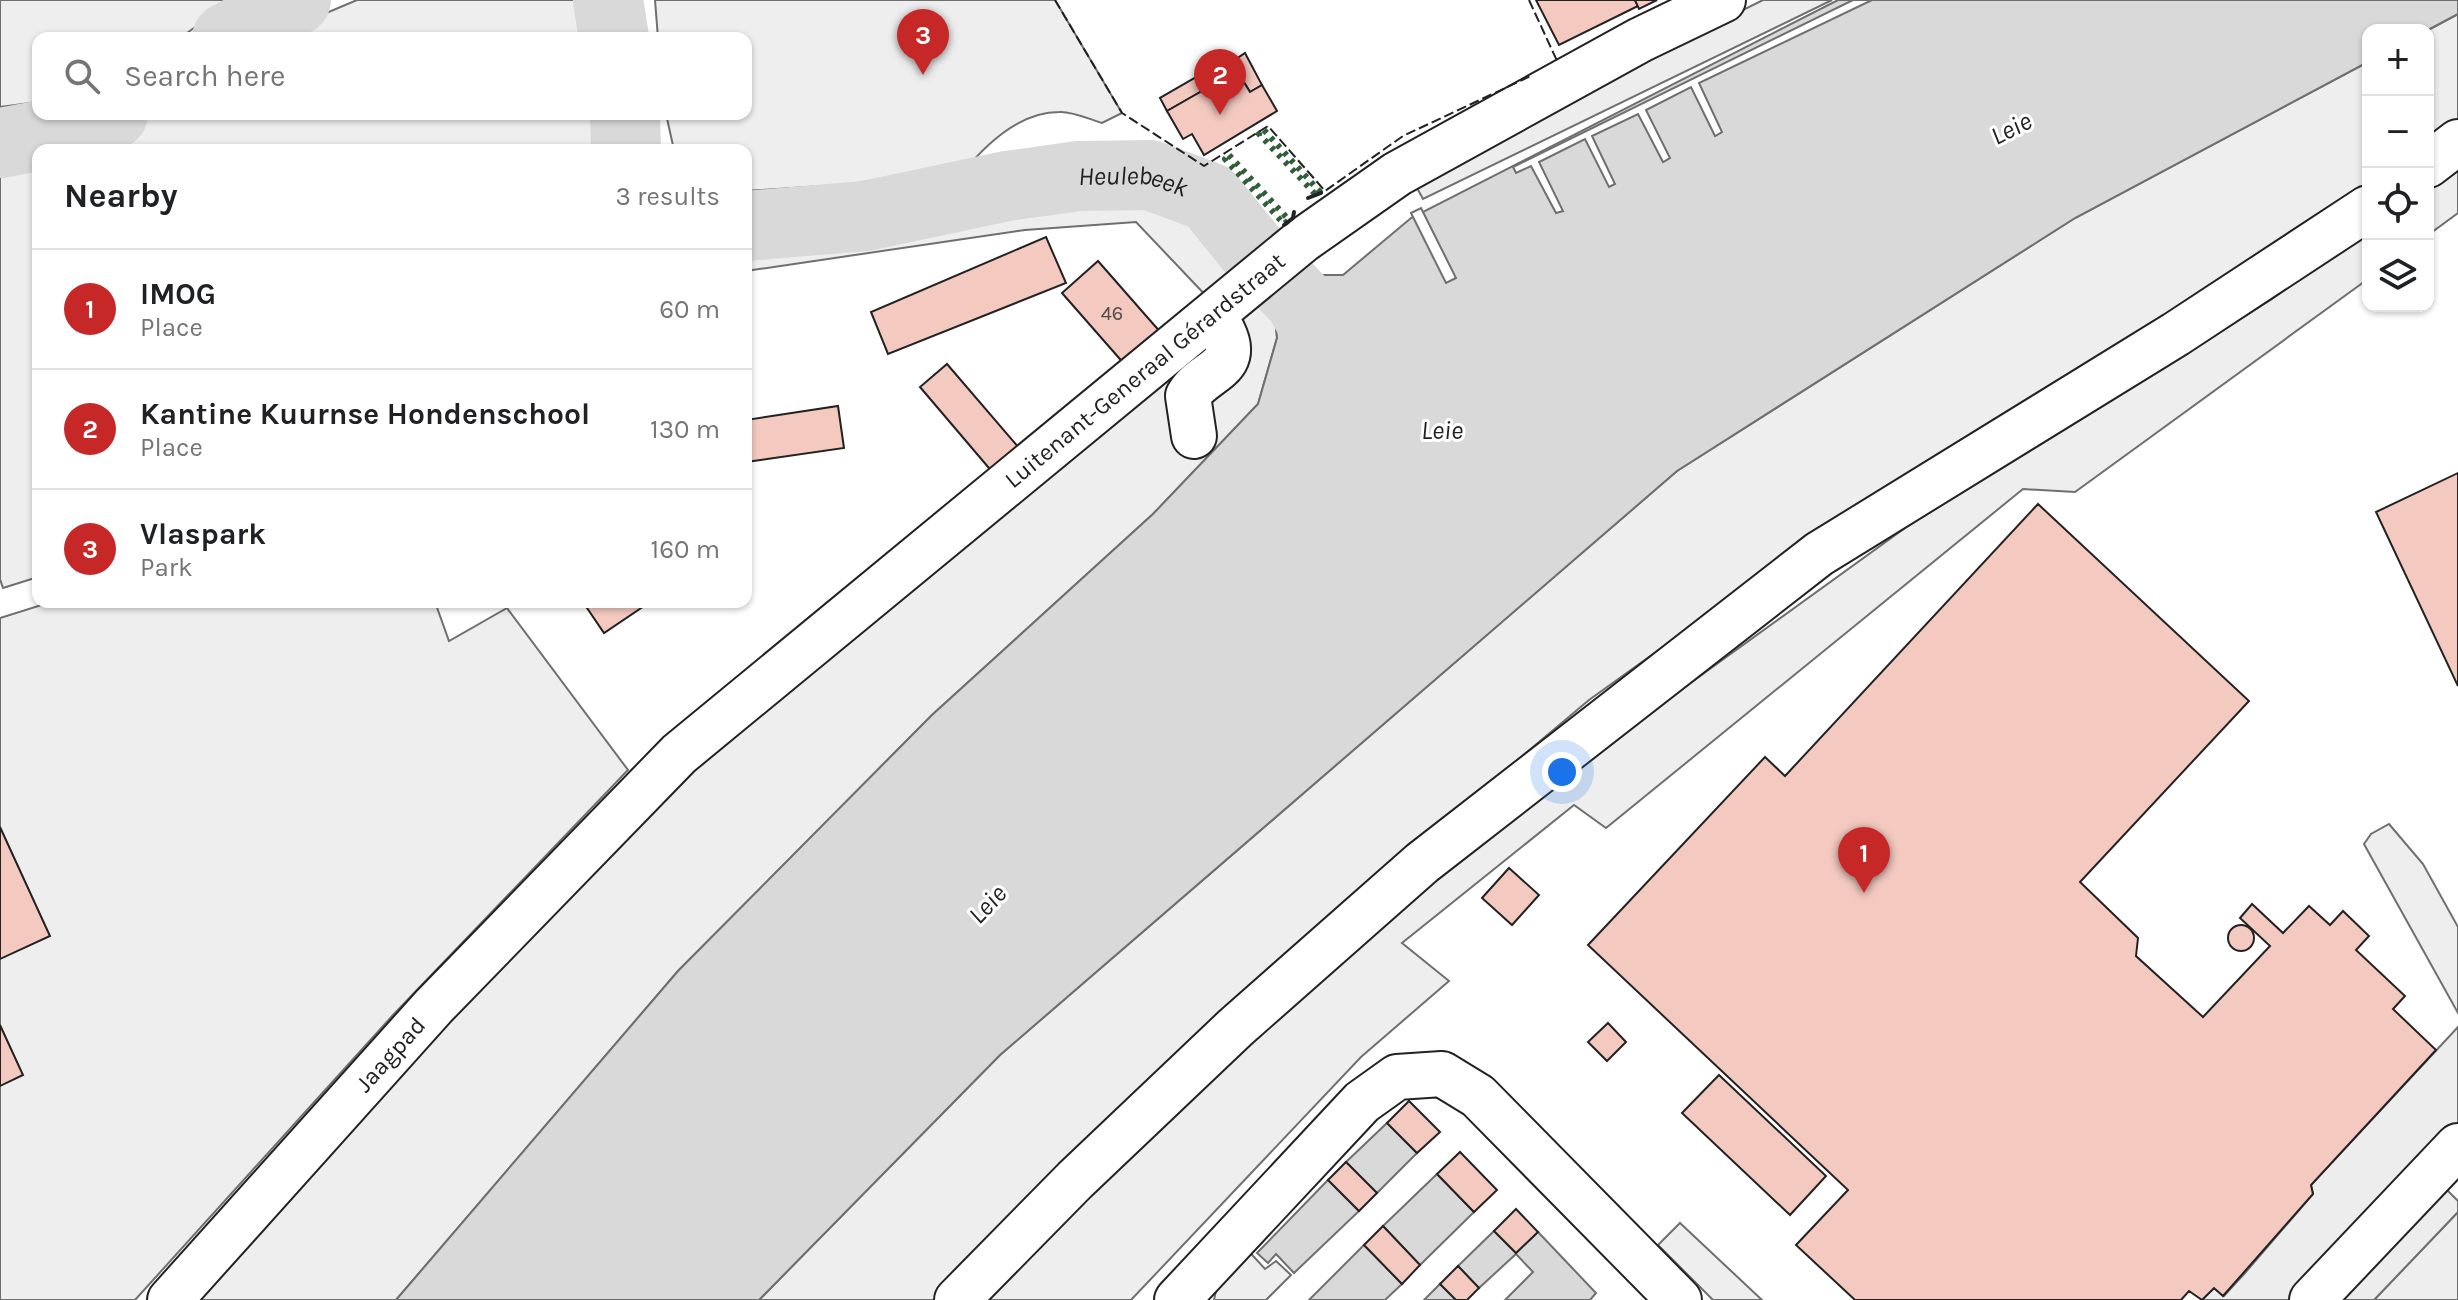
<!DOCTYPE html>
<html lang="en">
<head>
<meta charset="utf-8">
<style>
  :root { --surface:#fff; --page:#f2f2f2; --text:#202124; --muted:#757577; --line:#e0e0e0; --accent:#c62828 }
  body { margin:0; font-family:Karla,sans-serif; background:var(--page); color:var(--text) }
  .controls { position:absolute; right:24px; top:24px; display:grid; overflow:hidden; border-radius:16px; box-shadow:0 2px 6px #0004 }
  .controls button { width:72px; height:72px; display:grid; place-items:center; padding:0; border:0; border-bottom:2px solid var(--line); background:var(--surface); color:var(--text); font:40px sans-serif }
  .you { position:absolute; left:1562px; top:772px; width:28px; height:28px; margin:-20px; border:6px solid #fff; border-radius:50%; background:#1a73e8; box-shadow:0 0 0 12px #1a73e833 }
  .badge { display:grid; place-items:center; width:52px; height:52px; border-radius:50%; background:var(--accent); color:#fff; font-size:26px; font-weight:700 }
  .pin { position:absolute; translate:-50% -66px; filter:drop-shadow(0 2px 4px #0008) }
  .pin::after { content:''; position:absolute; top:42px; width:28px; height:24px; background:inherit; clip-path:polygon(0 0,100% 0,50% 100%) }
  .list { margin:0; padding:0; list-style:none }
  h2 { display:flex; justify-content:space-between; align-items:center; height:104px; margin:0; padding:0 32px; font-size:34px }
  h2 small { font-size:26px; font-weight:400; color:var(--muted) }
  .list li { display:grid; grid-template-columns:52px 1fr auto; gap:24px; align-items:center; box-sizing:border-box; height:120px; padding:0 32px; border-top:2px solid var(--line) }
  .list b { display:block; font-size:30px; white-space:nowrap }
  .list p { margin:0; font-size:26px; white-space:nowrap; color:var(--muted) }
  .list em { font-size:26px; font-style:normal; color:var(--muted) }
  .icon { flex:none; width:44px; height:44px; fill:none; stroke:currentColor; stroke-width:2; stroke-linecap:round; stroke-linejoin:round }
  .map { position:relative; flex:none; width:2458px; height:1300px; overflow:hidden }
  .search { position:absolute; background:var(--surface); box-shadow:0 2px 6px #0004; left:32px; top:32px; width:720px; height:88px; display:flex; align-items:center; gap:20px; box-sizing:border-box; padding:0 28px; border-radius:16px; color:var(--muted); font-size:30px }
  .panel { position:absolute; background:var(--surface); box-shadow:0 2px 6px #0004; left:32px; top:144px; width:720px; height:464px; border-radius:16px }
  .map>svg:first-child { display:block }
  .green { fill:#eee; stroke:#6f6f6f; stroke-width:2 }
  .parking { fill:#ededed; stroke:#6f6f6f; stroke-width:2 }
  .water { fill:#d9d9d9; stroke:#6f6f6f; stroke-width:2 }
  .pier { fill:#fff; stroke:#6f6f6f; stroke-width:2 }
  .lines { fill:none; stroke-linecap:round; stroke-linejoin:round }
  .river { stroke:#d9d9d9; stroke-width:70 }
  .building { fill:#f3c9c0; stroke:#222; stroke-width:2 }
  .minor-casing { stroke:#222; stroke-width:48 }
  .minor { stroke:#fff; stroke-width:44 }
  .hedge { stroke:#2f5e38; stroke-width:6; stroke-dasharray:4 6; stroke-linecap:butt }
  .fence { stroke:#222; stroke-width:2; stroke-dasharray:10 4; stroke-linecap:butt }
  .wall { stroke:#222; stroke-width:4 }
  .labels { text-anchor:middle; stroke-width:6; stroke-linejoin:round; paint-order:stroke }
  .number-label { font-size:20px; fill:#564c4a }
  .street-label { font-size:24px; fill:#222; stroke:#fff }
  .water-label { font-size:26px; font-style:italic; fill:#222; stroke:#fff }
</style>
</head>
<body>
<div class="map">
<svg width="2458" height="1300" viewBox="0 0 2458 1300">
  <rect width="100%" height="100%" fill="#fff"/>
  <g class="green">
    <polygon points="0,0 233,0 180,38 38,38 38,102 0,107"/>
    <polygon points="357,0 614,0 618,38 267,38"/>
    <path d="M655,0H1055L1122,113L1102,123C1089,119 1072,111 1059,112C1018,112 983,147 960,176L916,172L853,184L746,191V150H674L666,114H746V38H658Z"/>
    <polygon points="2458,14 2458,121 2428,142 2428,30"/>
    <polygon points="2368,62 2368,186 2292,241 1847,515 1589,700 1321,925 948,1300 759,1300 1000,1055 1677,471 2075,218"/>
    <polygon points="154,114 615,114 615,133 621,150 77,150"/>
    <polygon points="38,159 38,577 3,588 0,579 0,167"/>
    <polygon points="2458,163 2458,213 2428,235 2428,185"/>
    <path d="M1135,189C1181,206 1212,236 1240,275L1211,301L1136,222L1025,230L746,271V248L995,218Z"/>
    <polygon points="2368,229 2368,279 2075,492 2023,489 1606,828 1574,805 1402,943 1449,981 1361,1057 1131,1300 985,1300 1018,1263 1294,995 1473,840 1959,489 2099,408 2272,299"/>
    <polygon points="1264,292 1274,303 1277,338 1258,404 1153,514 932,715 678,971 396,1300 193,1300 496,960 696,762"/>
    <polygon points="51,602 435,602 449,641 507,608 628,770 393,1015 135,1300 0,1300 0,618"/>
    <polygon points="2389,824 2423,864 2458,927 2458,1013 2364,844 2371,834"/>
    <polygon points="2458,1212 2458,1300 2374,1300"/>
    <polygon points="1680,1223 1762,1300 1713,1300 1658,1245"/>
    <polygon points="1244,1246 1265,1269 1276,1261 1291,1275 1266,1300 1214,1300 1217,1286"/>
  </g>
  <g class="parking">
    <polygon points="1763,0 1832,0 1423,199 1410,175"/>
    <polygon points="2458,1027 2458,1178 2447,1190 2458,1201 2458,1212 2374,1300 2202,1300 2214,1288 2224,1296 2245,1273 2313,1194 2311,1185"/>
  </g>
  <g class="water">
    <polygon points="1838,0 2458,0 2458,14 2428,30 2368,30 2368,62 2075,218 1677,471 1000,1055 759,1300 396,1300 678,971 932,715 1153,514 1258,404 1277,338 1274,303 1311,275 1343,275 1411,218"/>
    <polygon points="1387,1123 1417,1153 1377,1193 1346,1162"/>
    <polygon points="1437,1174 1474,1212 1420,1265 1383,1226"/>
    <polygon points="1328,1180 1359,1211 1294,1273 1276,1254 1268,1263 1257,1253"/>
    <polygon points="1494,1231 1516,1253 1538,1232 1596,1293 1590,1300 1505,1300 1533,1272 1516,1254 1479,1288 1458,1266"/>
    <polygon points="1364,1245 1402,1284 1385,1300 1309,1300"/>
    <polygon points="1440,1284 1456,1300 1424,1300"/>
  </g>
  <g class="pier">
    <polygon points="1853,0 1872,0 1699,83 1722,132 1715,136 1691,87 1646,110 1670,158 1663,162 1638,114 1592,136 1615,184 1609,187 1585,139 1539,162 1563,211 1556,213 1531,166 1516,173 1513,167"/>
    <polygon points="1421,208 1456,278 1446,283 1411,213"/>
  </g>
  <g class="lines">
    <g class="river">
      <polyline points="608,0 614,38"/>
      <polyline points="227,38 296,0"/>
      <polyline points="625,114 626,150"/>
      <polyline points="0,143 60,132 113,114"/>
      <path id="s1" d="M746,226L865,216L1007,186L1079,176L1150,175L1209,197L1257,256L1300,301L1339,373"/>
    </g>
  </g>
  <g class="building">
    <polygon points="1536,0 1635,0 1638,6 1559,45"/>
    <polygon points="1635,0 1657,0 1639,9"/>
    <polygon points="1245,53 1262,85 1250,92 1237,71 1167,111 1160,98 1231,57 1233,61"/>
    <polygon points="1237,71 1250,92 1262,85 1277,111 1204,155 1192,134 1183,139 1167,111"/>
    <polygon points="1046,237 1066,283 888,354 871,312"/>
    <polygon points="1098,261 1162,334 1126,366 1062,293"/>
    <polygon points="947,364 1020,449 994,474 920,387"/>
    <polygon points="838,406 844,448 746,462 746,420"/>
    <polygon points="2458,473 2458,686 2376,512"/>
    <polygon points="2038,504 2249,701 2080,882 2138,938 2136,956 2203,1017 2270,946 2240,918 2252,904 2283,933 2309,906 2330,925 2343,911 2369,936 2356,950 2405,996 2393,1009 2436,1050 2311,1185 2313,1194 2223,1296 2214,1288 2202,1300 2189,1291 2181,1300 1855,1300 1796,1245 1848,1190 1588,945 1765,757 1785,776"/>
    <polygon points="583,602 650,602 604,633"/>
    <polygon points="0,827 50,936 0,959"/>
    <polygon points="1509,868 1539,895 1512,925 1482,898"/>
    <circle cx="2241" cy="938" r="13"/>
    <polygon points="1608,1023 1626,1042 1607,1061 1588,1042"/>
    <polygon points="0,1025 23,1075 0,1086"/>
    <polygon points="1719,1075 1826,1176 1790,1215 1682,1113"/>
    <polygon points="1409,1101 1440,1132 1417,1153 1387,1123"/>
    <polygon points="1460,1152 1497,1190 1474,1212 1437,1174"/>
    <polygon points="1346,1162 1377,1193 1359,1211 1328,1180"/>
    <polygon points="1516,1209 1538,1232 1516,1253 1494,1231"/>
    <polygon points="1383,1226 1420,1265 1402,1284 1364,1245"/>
    <polygon points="1458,1266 1479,1288 1467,1300 1456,1300 1440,1284"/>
  </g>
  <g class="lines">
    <defs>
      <g id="minor">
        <polyline points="2428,165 2458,142"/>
        <path d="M1194,436L1188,396C1203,369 1246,370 1220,326"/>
        <path id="s2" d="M170,1300L434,1006L679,754L1303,240L1397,174L1640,40L1723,0"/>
        <polyline points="957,1300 1075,1180 1235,1028 1422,863 1819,554 2176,334 2368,208"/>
        <polyline points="1177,1300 1362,1102 1397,1077 1442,1074 1478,1096 1679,1300"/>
        <polyline points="2312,1300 2458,1146"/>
      </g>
    </defs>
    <use href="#minor" class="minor-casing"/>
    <use href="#minor" class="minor"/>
    <g class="hedge">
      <polygon points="1264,130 1320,192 1316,195 1259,134"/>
      <polygon points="1229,155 1289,220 1284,224 1225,159"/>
    </g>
    <g class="fence">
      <polyline points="1055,0 1122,113 1204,166 1268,126 1325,191 1403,136 1533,75"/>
      <polyline points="1529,0 1558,63"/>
    </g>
    <g class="wall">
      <polyline points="1308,198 1321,193"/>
      <polyline points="1284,225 1293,218 1294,212"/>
    </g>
  </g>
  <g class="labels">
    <g class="number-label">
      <text x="1112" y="320">46</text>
    </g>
    <g class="street-label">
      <text dy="8" stroke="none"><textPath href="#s2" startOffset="1350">Luitenant-Generaal Gérardstraat</textPath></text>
      <text dy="8" stroke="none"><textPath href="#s2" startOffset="330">Jaagpad</textPath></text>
    </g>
    <g class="water-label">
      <text transform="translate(2011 128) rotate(-27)" y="9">Leie</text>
      <text dy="9" stroke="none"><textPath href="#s1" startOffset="392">Heulebeek</textPath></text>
      <text x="1442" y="439">Leie</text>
      <text transform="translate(987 904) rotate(-47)" y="9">Leie</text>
    </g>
  </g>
</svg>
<div class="controls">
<button>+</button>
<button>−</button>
<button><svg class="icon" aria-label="locate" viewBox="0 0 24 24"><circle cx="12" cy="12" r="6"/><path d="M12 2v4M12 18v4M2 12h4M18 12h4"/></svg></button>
<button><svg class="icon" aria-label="layers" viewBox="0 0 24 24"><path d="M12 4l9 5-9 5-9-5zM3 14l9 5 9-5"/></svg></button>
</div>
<div class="you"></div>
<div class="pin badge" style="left:1864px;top:893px">1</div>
<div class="pin badge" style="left:1220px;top:115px">2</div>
<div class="pin badge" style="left:923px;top:75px">3</div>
<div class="search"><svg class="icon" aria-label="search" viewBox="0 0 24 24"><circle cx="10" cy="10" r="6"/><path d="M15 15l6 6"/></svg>Search here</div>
<section class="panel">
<h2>Nearby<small>3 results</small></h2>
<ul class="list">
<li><span class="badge">1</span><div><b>IMOG</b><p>Place</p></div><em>60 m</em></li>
<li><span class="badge">2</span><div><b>Kantine Kuurnse Hondenschool</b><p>Place</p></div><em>130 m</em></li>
<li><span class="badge">3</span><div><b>Vlaspark</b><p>Park</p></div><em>160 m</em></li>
</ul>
</section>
</div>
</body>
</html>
